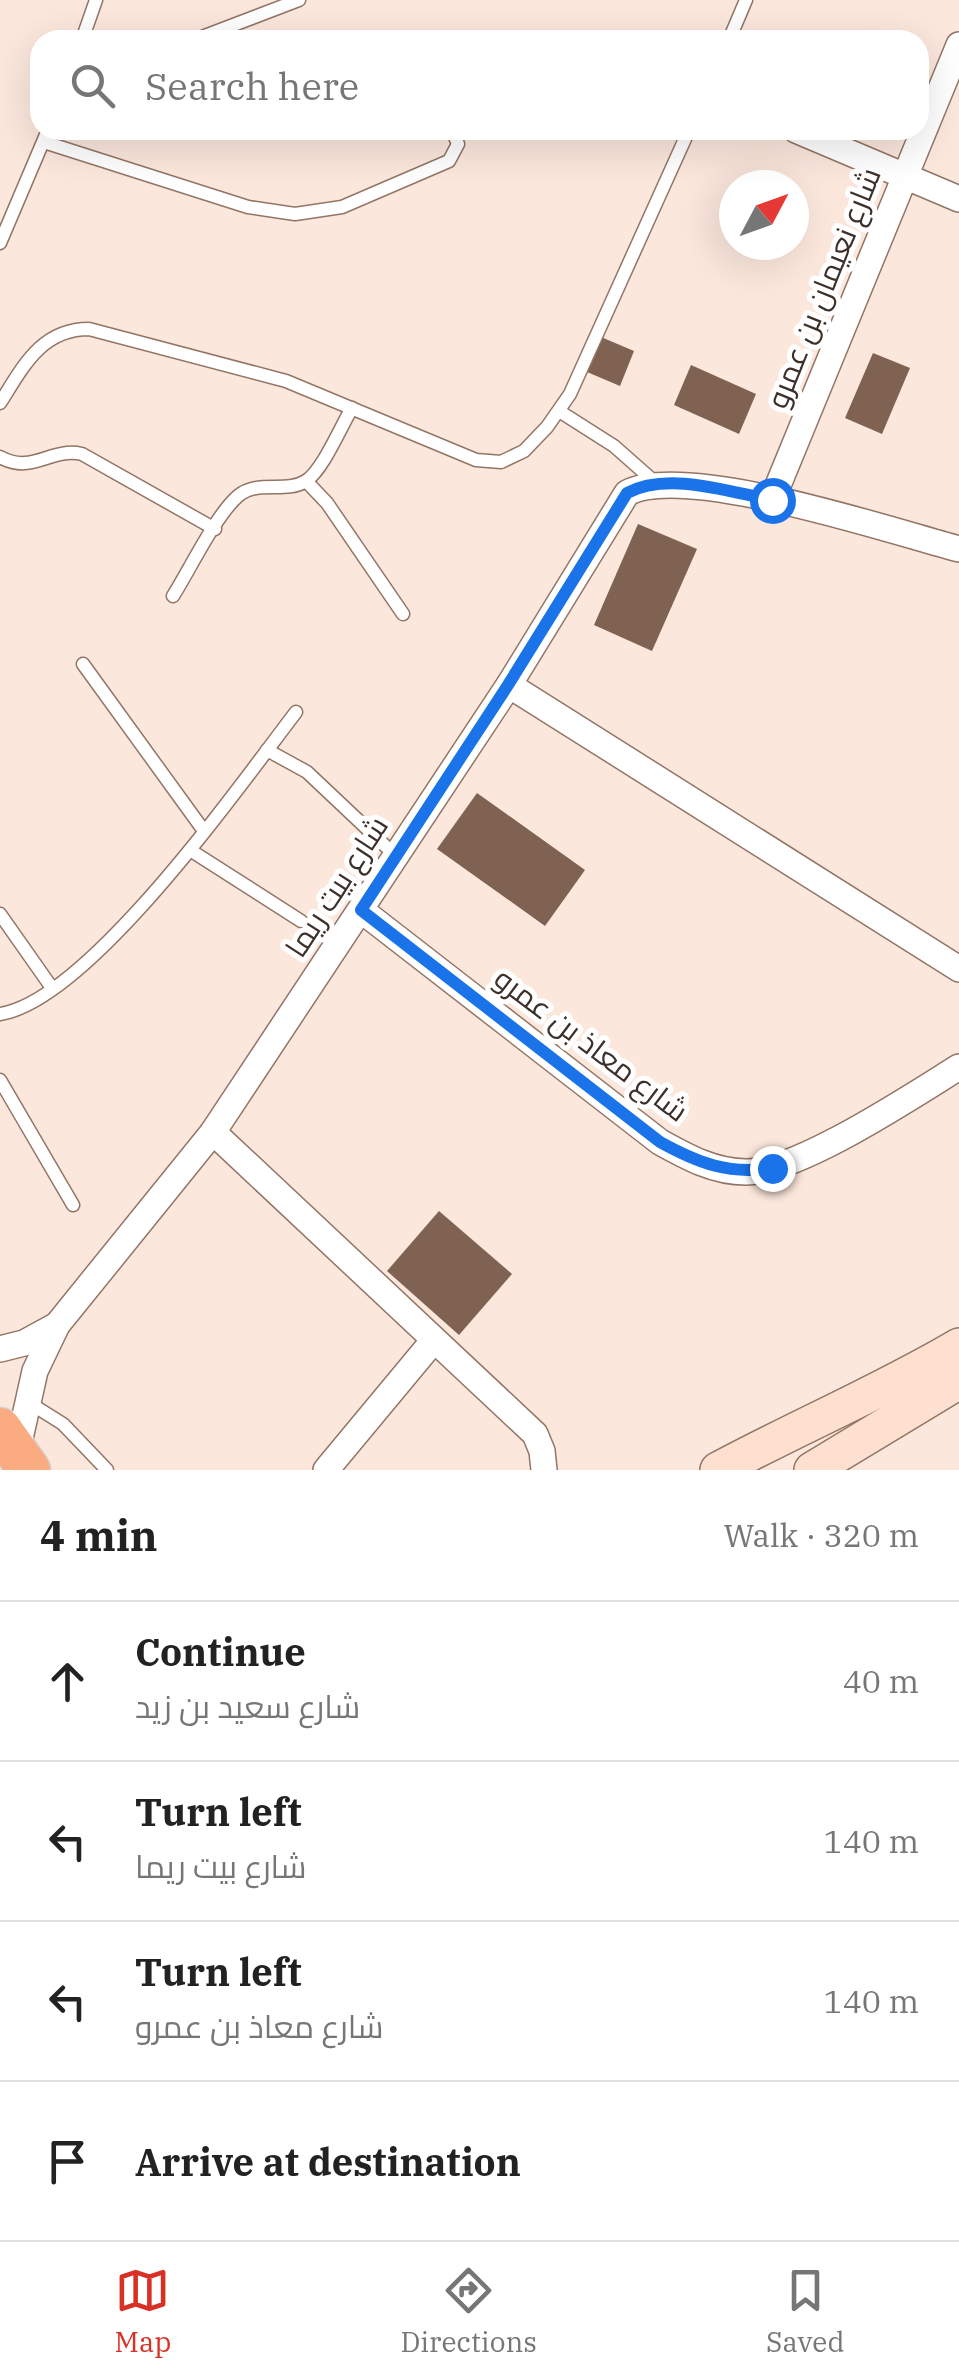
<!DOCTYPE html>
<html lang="en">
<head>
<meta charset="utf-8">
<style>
  :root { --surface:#fff; --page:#f6f6f6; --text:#222; --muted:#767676; --line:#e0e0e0; --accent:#d93025 }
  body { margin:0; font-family:"IBM Plex Serif",Cairo,serif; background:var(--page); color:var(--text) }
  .compass { position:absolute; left:719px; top:170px; width:90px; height:90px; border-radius:50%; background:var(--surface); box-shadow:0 10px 40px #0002; rotate:49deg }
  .stop { position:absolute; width:30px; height:30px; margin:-22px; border:8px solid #1a73e8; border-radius:50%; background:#fff }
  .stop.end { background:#1a73e8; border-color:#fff; box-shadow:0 2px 10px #0008 }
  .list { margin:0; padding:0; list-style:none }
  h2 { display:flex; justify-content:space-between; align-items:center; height:130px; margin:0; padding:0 40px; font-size:42px }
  h2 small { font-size:32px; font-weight:400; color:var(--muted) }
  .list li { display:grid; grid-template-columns:65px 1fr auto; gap:30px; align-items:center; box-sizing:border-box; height:160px; padding:0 40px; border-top:2px solid var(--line) }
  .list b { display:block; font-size:38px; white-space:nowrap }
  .list p { margin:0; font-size:32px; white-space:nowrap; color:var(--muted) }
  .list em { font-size:32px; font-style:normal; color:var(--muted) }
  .icon { flex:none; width:55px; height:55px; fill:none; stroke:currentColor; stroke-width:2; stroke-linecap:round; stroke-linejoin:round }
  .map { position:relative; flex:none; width:959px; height:1470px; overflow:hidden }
  .search { position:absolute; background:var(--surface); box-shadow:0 10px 40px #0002; left:30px; right:30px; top:30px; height:110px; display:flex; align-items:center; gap:25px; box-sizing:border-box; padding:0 35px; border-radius:30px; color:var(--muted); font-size:38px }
  .sheet { height:770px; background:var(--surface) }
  nav { display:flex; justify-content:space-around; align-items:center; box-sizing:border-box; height:140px; border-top:2px solid var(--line); background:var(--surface); font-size:28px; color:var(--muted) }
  nav a { display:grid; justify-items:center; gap:5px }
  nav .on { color:var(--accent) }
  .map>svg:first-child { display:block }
  .building { fill:#806253 }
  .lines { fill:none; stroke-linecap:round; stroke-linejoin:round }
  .service-casing { stroke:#937565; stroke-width:15 }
  .minor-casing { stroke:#937565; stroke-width:28 }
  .secondary-casing { stroke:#937565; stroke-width:38 }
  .trunk-casing { stroke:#d4d1d0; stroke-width:45 }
  .service { stroke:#fff; stroke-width:12 }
  .minor { stroke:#fff; stroke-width:25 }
  .secondary { stroke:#fde0d0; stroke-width:35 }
  .trunk { stroke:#faac80; stroke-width:42 }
  .route { stroke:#1a73e8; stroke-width:12 }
  .labels { text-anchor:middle; stroke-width:10; stroke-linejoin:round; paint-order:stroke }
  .street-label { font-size:30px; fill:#3d3029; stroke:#fff }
</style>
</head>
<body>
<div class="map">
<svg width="959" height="1470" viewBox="0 0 959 1470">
  <rect width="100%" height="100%" fill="#fbe7dc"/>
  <g class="building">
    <polygon points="601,337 634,351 620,386 587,372"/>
    <polygon points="873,353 910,368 882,434 845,418"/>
    <polygon points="691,365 756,394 739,434 674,405"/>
    <polygon points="638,524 697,549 652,651 594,625"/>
    <polygon points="477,793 585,870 545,926 437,849"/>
    <polygon points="439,1211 512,1274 459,1335 387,1271"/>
  </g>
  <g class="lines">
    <defs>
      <g id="service">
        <polyline points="82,40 96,0"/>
        <polyline points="194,40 299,0"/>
        <polyline points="729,40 746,0"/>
        <polyline points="44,142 248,207 295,214 342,207 449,161 458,144 452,130"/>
        <polyline points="0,243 48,130"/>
        <path d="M0,403C23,367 41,329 89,329L286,381L476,460L501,462L524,451L547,427L570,394L689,130"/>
        <polyline points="559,411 614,446 657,484"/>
        <path d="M0,457C33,475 50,447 82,454L215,529"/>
        <polyline points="306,481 327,503 403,614"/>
        <path d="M173,596C190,569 216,515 238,496C258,479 285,494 306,481C323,470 341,426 352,408"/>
        <polyline points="83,664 204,831"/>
        <polyline points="267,750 307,772 396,856"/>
        <polyline points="190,850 301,921"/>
        <polyline points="0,914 52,988"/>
        <path d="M0,1014C88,1001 240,785 296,712"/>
        <polyline points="0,1080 73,1205"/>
        <polyline points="28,1402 63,1424 107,1470"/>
      </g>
      <g id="minor">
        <polyline points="796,130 959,199"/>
        <polyline points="772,500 959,45"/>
        <polyline points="509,685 959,969"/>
        <path d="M361,910L660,1142C687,1157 714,1172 746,1172C798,1172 912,1096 959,1067"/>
        <polyline points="213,1132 535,1434 542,1451 544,1470"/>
        <polyline points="0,1349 24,1343 57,1325"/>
        <path d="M17,1452L35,1371L57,1325L213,1132L509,685L627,493C685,462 891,531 959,549"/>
        <polyline points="326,1470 434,1340"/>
      </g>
      <g id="secondary">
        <path d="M718,1470C798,1427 881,1392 959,1346"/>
        <polyline points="812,1470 959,1381"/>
      </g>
      <polyline id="trunk" points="0,1429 29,1470"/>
    </defs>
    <use href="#service" class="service-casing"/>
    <use href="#minor" class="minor-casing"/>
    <use href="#secondary" class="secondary-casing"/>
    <use href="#trunk" class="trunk-casing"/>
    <use href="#service" class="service"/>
    <use href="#minor" class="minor"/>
    <use href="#secondary" class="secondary"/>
    <use href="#trunk" class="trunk"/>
  </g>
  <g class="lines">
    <path class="route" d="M772,500C729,492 668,471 627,493L508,685L361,910L660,1142C698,1163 729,1175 772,1168"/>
  </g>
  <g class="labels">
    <g class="street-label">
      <text transform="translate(824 288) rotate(-68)" y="10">شارع نعيمان بن عمرو</text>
      <text transform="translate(337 887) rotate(-57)" y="10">شارع بيت ريما</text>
      <text transform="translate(591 1045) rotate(37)" y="10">شارع معاذ بن عمرو</text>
    </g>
  </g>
</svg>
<svg class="compass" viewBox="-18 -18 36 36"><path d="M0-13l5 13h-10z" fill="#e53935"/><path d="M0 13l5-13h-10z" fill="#767676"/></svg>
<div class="stop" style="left:772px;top:500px"></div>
<div class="stop end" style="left:772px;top:1168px"></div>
<div class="search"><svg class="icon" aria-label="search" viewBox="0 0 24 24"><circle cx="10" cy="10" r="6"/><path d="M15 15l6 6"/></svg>Search here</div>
</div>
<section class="sheet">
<h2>4 min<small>Walk · 320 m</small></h2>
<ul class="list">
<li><svg class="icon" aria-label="ahead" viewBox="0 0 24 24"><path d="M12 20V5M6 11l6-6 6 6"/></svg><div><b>Continue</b><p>شارع سعيد بن زيد</p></div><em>40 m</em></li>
<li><svg class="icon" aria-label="left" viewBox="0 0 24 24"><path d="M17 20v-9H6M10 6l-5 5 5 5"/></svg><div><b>Turn left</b><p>شارع بيت ريما</p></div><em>140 m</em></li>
<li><svg class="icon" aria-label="left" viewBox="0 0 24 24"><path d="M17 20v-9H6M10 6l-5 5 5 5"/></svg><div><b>Turn left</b><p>شارع معاذ بن عمرو</p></div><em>140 m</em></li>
<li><svg class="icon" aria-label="arrive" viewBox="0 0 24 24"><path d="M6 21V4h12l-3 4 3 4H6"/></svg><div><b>Arrive at destination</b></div></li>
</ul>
</section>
<nav>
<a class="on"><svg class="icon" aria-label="map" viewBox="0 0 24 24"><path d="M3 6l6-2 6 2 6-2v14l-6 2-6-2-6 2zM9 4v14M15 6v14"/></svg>Map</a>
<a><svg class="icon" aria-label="directions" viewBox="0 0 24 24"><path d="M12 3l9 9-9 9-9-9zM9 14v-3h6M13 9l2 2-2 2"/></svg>Directions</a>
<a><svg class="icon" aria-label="saved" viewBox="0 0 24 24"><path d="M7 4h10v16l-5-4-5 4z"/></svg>Saved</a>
</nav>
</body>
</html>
